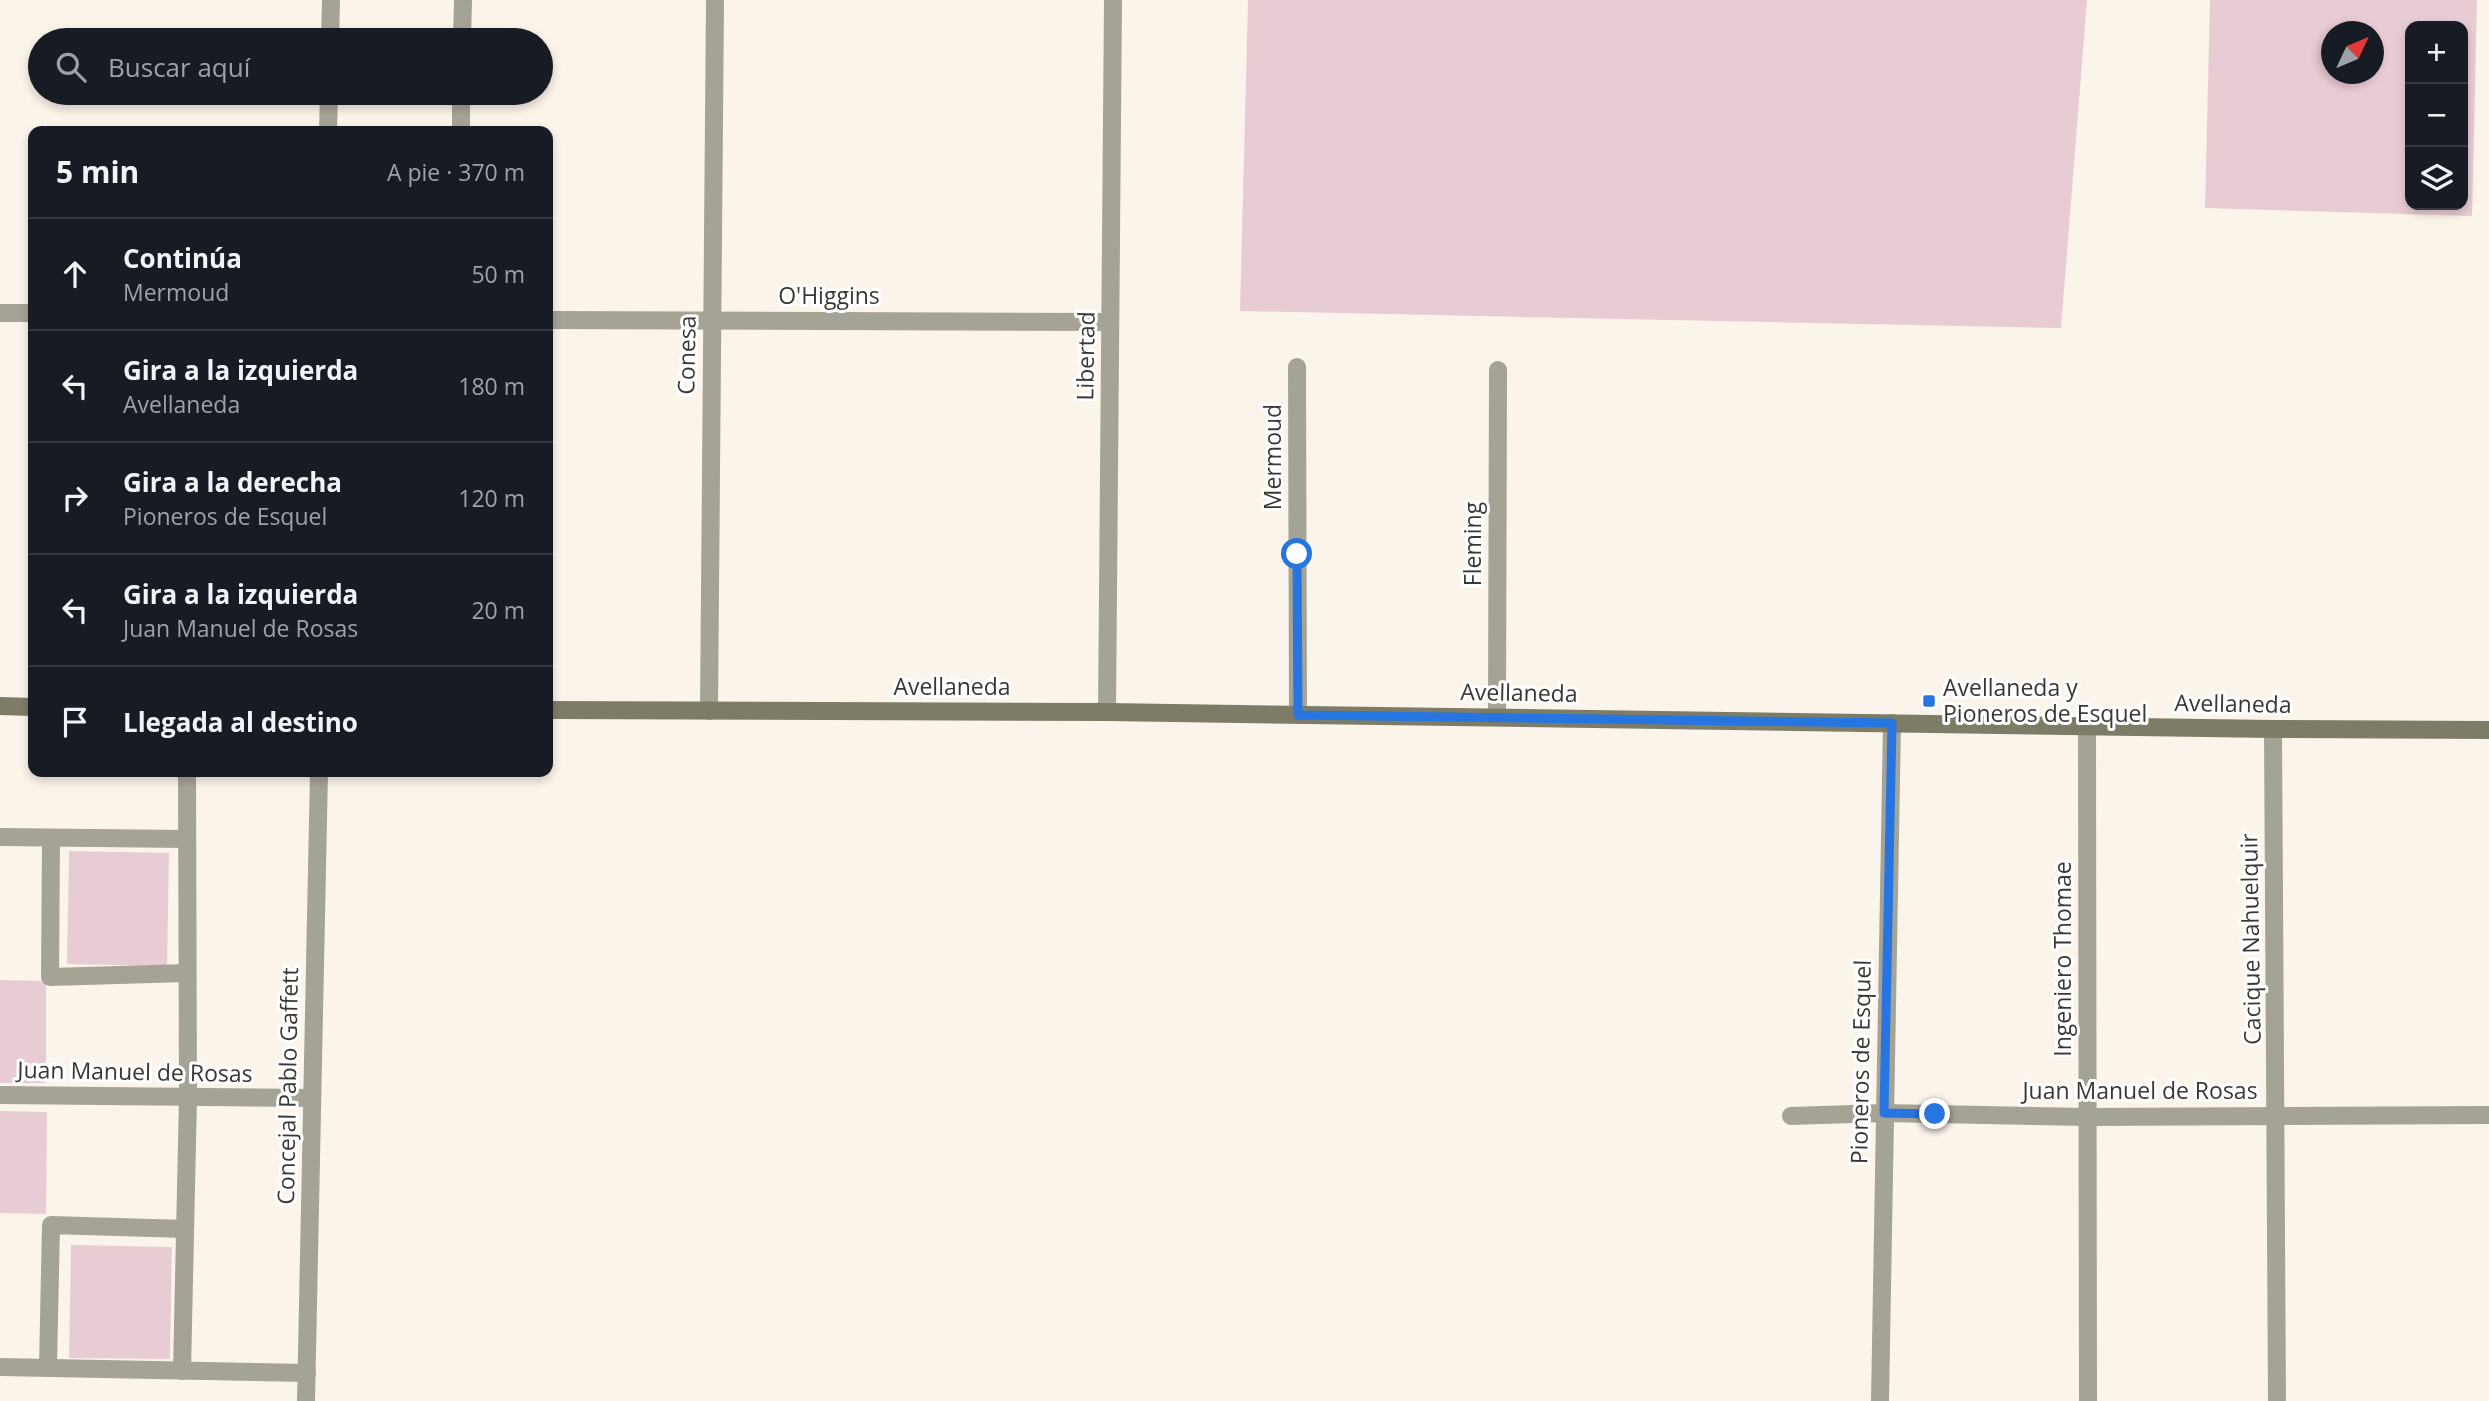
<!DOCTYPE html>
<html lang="es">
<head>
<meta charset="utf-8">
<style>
  :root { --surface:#171b24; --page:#242831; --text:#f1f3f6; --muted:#9ea1a6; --line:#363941 }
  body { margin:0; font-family:"Open Sans",sans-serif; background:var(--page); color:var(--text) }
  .controls { position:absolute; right:21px; top:21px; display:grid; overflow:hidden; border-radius:14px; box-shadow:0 4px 10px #0003 }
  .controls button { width:63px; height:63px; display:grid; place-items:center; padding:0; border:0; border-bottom:2px solid var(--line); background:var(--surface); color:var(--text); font:35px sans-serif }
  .compass { position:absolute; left:2321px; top:21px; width:63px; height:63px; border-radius:50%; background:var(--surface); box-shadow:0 4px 10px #0003; rotate:46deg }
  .stop { position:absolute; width:21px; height:21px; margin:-16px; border:5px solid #2675e0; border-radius:50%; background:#fff }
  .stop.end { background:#2675e0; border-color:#fff; box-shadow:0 2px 7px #0008 }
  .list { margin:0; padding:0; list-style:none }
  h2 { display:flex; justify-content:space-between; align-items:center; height:91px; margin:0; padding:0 28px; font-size:30px }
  h2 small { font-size:23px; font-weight:400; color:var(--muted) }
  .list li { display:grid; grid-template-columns:46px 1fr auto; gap:21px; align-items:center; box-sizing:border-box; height:112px; padding:0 28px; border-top:2px solid var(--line) }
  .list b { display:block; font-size:26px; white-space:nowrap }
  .list p { margin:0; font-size:23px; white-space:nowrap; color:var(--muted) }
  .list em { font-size:23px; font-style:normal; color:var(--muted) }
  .icon { flex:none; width:38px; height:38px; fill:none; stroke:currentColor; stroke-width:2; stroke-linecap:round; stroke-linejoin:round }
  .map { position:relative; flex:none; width:2489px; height:1401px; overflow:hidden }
  .search { position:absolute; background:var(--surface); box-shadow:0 4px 10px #0003; left:28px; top:28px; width:525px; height:77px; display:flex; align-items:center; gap:18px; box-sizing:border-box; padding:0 24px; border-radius:38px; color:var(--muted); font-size:26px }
  .panel { position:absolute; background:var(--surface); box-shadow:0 4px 10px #0003; left:28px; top:126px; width:525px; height:651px; border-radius:14px }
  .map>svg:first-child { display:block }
  .green { fill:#e8ccd3; fill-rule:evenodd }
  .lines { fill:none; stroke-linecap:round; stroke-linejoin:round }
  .street { stroke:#a4a395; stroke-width:18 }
  .secondary { stroke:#7d7c67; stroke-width:18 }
  .route { stroke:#2675e0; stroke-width:9 }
  .poi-dot { fill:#2675e0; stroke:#fff; stroke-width:2.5 }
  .labels { text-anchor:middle; stroke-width:6; stroke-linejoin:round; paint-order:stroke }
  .street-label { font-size:23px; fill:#3a3734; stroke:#fff }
  .poi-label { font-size:23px; fill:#3a3734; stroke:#fff; text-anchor:start }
</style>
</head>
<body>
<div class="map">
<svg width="2489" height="1401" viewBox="0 0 2489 1401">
  <rect width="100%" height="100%" fill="#fbf4eb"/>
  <g class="green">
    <polygon points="1248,0 2087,0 2061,328 1240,311"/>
    <path d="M2210,0H2477L2472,216L2205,208ZM2463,26V205H2410V26ZM2332,32H2374V74H2332Z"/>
    <polygon points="69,851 169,853 167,966 67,964"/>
    <polygon points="0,980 46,981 46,1083 0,1083"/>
    <polygon points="0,1111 47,1112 46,1214 0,1213"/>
    <polygon points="71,1245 172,1247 170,1359 69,1358"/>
  </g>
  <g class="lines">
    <g class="street">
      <polyline points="330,40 331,0"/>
      <polyline points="462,40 463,0"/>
      <polyline points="328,131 329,93"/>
      <polyline points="461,131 461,93"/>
      <polyline points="0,313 33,313"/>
      <polyline points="548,320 1110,322"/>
      <polyline points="1297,367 1298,715"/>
      <polyline points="709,711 715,0"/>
      <polyline points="1107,712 1113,0"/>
      <polyline points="1497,717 1498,370"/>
      <polyline points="2087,726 2088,1401"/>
      <polyline points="2273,729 2277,1401"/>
      <polyline points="0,837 187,839"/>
      <polyline points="51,838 50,977 187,973"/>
      <polyline points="0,1095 312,1098"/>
      <polyline points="1791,1116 1884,1113 2088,1117 2489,1115"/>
      <polyline points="0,1367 307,1373"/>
      <polyline points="48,1367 51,1225 185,1229"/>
      <polyline points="182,1371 188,1097 187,772"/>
      <polyline points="306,1401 319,772"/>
      <polyline points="1880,1401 1892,723"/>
    </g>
    <g class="secondary">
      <polyline points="0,706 33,707"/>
      <polyline points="548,710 1107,712 2273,729 2489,730"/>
    </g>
  </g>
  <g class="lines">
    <polyline class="route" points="1297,554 1298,715 1892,723 1884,1113 1935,1114"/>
  </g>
  <rect class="poi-dot" x="1922" y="694" width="14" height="14" rx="3.5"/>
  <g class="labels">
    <g class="street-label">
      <text x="829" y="304">O'Higgins</text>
      <text transform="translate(687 355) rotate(-89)" y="8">Conesa</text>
      <text transform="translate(1086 356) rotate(-89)" y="8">Libertad</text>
      <text transform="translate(1273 457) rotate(-90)" y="8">Mermoud</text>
      <text transform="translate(1473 544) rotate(-90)" y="8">Fleming</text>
      <text x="952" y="695">Avellaneda</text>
      <text transform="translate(1519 693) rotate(1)" y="8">Avellaneda</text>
      <text transform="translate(2233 704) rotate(1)" y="8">Avellaneda</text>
      <text transform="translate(2251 939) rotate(-91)" y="8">Cacique Nahuelquir</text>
      <text transform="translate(2063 959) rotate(-90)" y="8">Ingeniero Thomae</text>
      <text transform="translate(1861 1062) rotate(-89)" y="8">Pioneros de Esquel</text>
      <text transform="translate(135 1072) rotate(1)" y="8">Juan Manuel de Rosas</text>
      <text transform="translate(288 1086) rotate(-89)" y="8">Concejal Pablo Gaffett</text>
      <text x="2140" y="1099">Juan Manuel de Rosas</text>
    </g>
    <g class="poi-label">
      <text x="1943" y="696">Avellaneda y<tspan x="1943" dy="26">Pioneros de Esquel</tspan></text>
    </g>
  </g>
</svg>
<div class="controls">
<button>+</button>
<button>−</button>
<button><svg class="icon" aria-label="layers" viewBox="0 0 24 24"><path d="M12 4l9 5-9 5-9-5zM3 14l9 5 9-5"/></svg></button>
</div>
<svg class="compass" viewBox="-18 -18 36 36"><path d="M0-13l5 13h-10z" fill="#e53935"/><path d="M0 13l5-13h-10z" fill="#9ea1a6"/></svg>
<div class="stop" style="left:1297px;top:554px"></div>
<div class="stop end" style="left:1935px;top:1114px"></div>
<div class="search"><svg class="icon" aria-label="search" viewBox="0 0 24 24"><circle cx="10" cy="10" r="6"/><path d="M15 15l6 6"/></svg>Buscar aquí</div>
<section class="panel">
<h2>5 min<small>A pie · 370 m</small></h2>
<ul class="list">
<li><svg class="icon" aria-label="ahead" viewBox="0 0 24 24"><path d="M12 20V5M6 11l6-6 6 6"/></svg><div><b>Continúa</b><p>Mermoud</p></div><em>50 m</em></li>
<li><svg class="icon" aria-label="left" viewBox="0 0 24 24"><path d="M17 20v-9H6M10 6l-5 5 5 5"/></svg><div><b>Gira a la izquierda</b><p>Avellaneda</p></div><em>180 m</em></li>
<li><svg class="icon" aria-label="right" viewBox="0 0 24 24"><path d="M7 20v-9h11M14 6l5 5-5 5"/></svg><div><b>Gira a la derecha</b><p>Pioneros de Esquel</p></div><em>120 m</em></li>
<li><svg class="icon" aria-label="left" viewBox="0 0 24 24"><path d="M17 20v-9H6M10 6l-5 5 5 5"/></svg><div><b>Gira a la izquierda</b><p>Juan Manuel de Rosas</p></div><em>20 m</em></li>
<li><svg class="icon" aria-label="arrive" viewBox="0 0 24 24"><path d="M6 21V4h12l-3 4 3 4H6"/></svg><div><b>Llegada al destino</b></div></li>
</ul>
</section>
</div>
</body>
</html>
